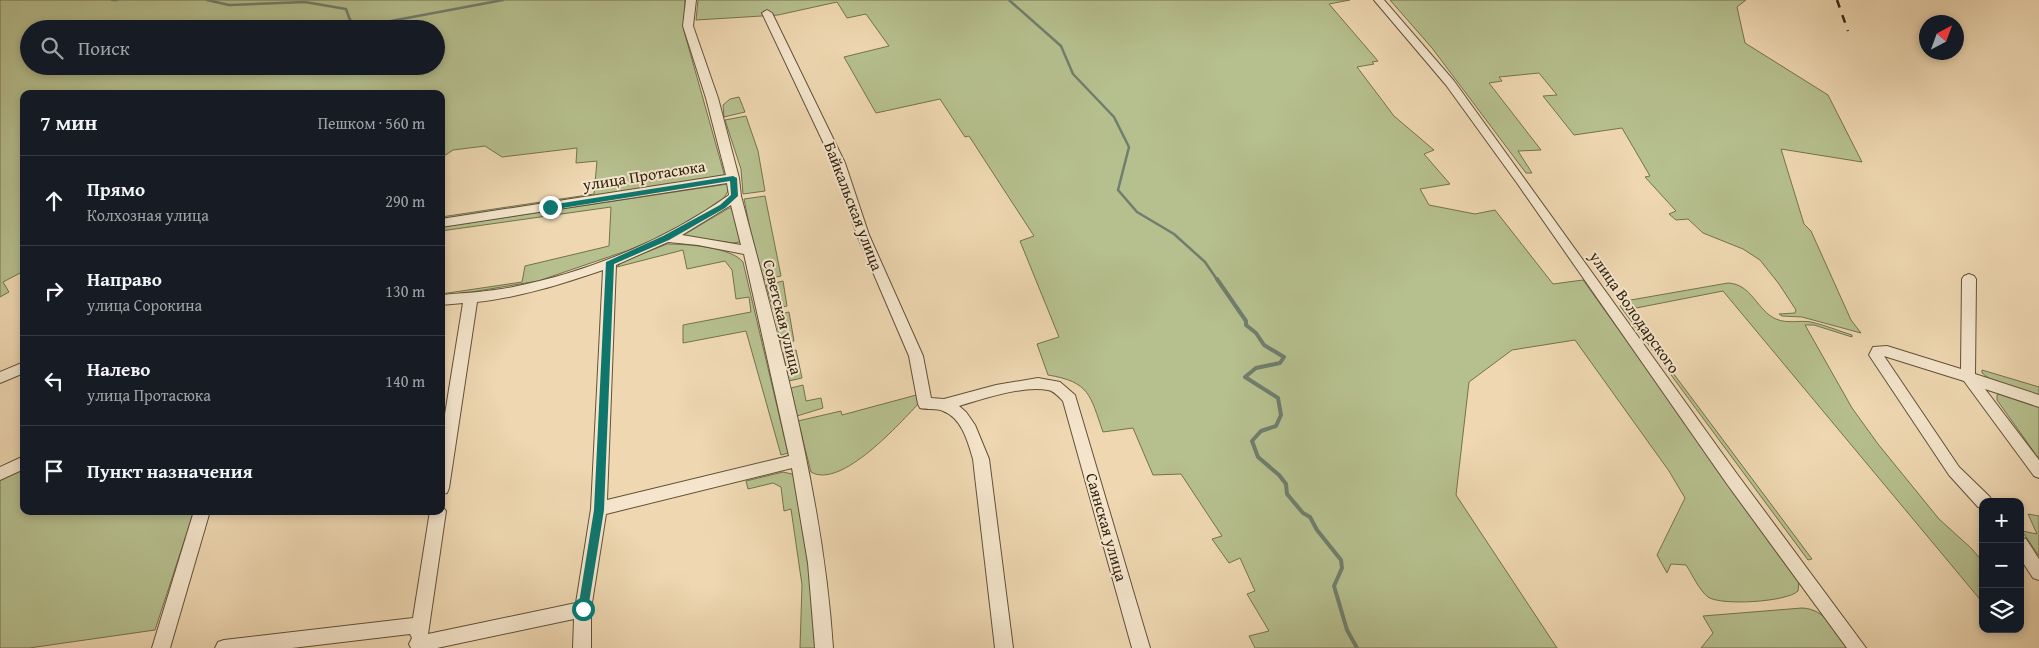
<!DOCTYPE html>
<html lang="ru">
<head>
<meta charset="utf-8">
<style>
  :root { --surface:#171b24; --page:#20242c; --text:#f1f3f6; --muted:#9ea1a6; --line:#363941 }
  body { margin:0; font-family:"Gentium Book Plus",serif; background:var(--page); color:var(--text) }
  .controls { position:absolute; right:15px; bottom:15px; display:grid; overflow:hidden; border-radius:10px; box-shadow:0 2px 8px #0003 }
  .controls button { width:45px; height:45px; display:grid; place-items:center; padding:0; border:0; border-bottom:1px solid var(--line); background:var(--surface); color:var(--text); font:25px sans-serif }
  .compass { position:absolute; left:1919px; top:15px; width:45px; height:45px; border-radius:50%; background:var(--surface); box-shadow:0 2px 8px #0003; rotate:41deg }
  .stop { position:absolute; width:15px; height:15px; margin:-11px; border:4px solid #0f766e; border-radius:50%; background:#fff }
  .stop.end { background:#0f766e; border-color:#fff; box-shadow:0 1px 5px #0008 }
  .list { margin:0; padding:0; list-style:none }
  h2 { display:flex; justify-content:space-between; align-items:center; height:65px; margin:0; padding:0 20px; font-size:21px }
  h2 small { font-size:16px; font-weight:400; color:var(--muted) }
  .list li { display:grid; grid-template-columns:32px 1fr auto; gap:15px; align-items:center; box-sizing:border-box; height:90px; padding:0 20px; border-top:1px solid var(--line) }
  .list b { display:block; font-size:19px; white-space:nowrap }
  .list p { margin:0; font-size:16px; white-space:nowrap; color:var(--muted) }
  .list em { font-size:16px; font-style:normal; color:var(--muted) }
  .icon { flex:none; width:28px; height:28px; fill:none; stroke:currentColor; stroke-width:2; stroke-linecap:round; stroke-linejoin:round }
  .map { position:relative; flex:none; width:2039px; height:648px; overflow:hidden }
  .search { position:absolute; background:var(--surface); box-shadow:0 2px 8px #0003; left:20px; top:20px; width:425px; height:55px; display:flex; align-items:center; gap:12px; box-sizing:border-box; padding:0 18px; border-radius:28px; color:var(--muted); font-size:19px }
  .panel { position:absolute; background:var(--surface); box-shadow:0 2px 8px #0003; left:20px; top:90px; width:425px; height:425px; border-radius:10px }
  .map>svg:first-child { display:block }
  .green { fill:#b6bf8e; stroke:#74724e; fill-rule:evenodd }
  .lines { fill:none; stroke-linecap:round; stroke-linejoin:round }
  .stream-far1 { stroke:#707e6d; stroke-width:2.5 }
  .stream { stroke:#707e6d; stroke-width:4 }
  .minor-casing { stroke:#615138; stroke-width:2 }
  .minor { fill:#f4e5cc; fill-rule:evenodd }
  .rail { stroke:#32240f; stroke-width:2.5; stroke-dasharray:8 8; stroke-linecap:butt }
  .route { fill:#0f766e }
  .labels { text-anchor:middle; stroke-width:4; stroke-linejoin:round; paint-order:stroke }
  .street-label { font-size:16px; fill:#32240f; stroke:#f4e5cc }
</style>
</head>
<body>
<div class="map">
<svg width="2039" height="648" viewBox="0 0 2039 648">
  <rect width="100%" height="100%" fill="#eed7b1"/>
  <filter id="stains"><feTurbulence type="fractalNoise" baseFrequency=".004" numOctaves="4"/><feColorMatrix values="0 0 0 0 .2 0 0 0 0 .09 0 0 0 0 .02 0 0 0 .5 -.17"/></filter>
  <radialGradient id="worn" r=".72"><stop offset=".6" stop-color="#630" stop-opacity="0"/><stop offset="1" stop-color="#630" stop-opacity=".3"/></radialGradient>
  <g class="green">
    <path d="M0,0H685L684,31L725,177L441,220V217L594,194L597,161L576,163L577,148L502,157L485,146L453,150L441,158V94H24V271L3,282L9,292L0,297ZM29,29H436V66H29Z"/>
    <path d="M698,0H1350L1329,4L1378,61L1372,62L1374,64L1357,67L1394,116L1434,150L1424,154L1450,184L1420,189L1429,205L1475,214L1495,210L1553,284L1583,280L1799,581L1798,591C1787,602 1721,606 1708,597C1699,590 1692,574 1686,565L1671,564L1667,573L1657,555L1685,498L1669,471L1575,340L1512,350L1469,382L1456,495L1557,648H1255L1249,636L1269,631L1247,594L1255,591L1240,558L1229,563L1212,539L1222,536L1181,474L1153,475L1133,428L1103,432C1090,395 1090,382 1048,375L1037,344L1059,337L1020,241L1034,236L969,136L965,137L940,99L876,113L844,57L889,46L866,14L847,18L837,2L778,15L696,20Z"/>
    <polygon points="1390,0 1746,0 1737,7 1745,43 1828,95 1862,162 1781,149 1804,224 1811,231 1851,320 1861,333 1802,317 1782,316 1779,314 1795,313 1796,310 1779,284 1760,260 1743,249 1703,233 1688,219 1676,220 1669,214 1676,211 1645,177 1650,176 1622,128 1574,135 1543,96 1557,95 1539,73 1499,77 1502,81 1489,83 1541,150 1518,151 1532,173 1526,173 1432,48"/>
    <polygon points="739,97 745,112 724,117 723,105 730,99"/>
    <polygon points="746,116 758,151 765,191 743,194 741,169 725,120"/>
    <polygon points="728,184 728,191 721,203 675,231 629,250 538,281 441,297 441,294 522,282 525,266 609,246 611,207 441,231 441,227"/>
    <polygon points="765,196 781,276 764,280 752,239 744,199"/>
    <polygon points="729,208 732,208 741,239 740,242 733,243 682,236"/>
    <path d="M667,244C686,244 731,247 743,262L788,453L781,455L746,331L683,343V325L751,312L749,297L736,299L732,270L725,261L687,269L683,250L617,267L622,262Z"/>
    <polygon points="783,281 787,306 773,309 766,285"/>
    <path d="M1728,283C1752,284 1757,311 1776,319C1787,324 1800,320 1811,322C1825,325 1839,331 1852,335V337L1814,325H1805L1852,408L1878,444L1939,519L1971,548L1983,562V603L1723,291L1626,310L1812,559L1808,560L1620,306L1625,301Z"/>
    <polygon points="789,312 794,341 781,344 775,315"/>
    <polygon points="796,350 802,378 789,381 783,353"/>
    <polygon points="1982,370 2039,387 2039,399 1999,386 1982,373"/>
    <polygon points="803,385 806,401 821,398 823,408 797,416 791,388"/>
    <path d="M920,394V402C901,422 841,490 811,472L798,421L841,411L842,415Z"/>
    <polygon points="2000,394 2039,406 2039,459 1997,400 1997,395"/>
    <polygon points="24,467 24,511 194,511 155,630 29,648 0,648 0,479"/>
    <polygon points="783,472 792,474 795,478 809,557 815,648 800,648 802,585 791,509 784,511 781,487 773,483 748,489 746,481"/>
    <polygon points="2028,514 2039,516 2039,556 2022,531 2037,534"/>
    <path d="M1802,608C1826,609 1835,631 1847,648H1701L1713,633L1703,616Z"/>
  </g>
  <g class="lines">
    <g class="stream-far1">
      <polyline points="112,0 117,0"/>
      <polyline points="207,0 229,5 305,2 346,9 350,20 360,25 375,24 503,0"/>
      <polyline points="1009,0 1061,46 1073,74 1114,117 1129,147 1118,190 1137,212 1174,234 1205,262 1218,281"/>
    </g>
    <polyline class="stream" points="1217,279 1246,321 1246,325 1256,333 1264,345 1284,357 1280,363 1256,368 1245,377 1278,398 1281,415 1276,426 1261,431 1252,441 1258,457 1279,475 1286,484 1287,494 1303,513 1310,517 1317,530 1341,560 1342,568 1334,586 1347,630 1357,648"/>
    <defs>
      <g id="minor">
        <path d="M686,0H696L693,26L718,98L739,178L741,196C780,343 823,495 833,648H815L808,563L792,468L606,514L591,609V648H573L574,619L437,648H411L409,644L412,638L410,634L292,648H215L218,642L224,640L413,618L430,511H441V505L446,511L428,634L576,603L591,509L603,270C562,284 521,297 477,302L449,488L447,493L441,494V439L463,303L441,305V295C465,293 489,292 513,287C589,272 666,240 729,195L727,183L441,227V219L726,175L706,98L683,26ZM731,205L741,245L682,235ZM668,242L698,245L744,254L789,456L607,500L616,265Z"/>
        <polygon points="1374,0 1384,0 1454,81 1737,474 1866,648 1847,648 1727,484 1517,183 1446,85"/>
        <path d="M767,10L772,13L845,163L869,235L923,356L931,398L944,399L996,385L1038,378L1060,382L1075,395L1150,648H1132L1063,401C1059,397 1054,391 1048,390C1023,385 983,399 959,406L966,412L975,425L989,459L1013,648H995L973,459C968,442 962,418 943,411C936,408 927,410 920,408L918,404L909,356L857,235L833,163L762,13Z"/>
        <polygon points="1969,274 1974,276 1976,279 1975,374 2039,395 2039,407 1985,389 2039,460 2039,478 2034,476 1964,381 1884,356 1959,467 1990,497 1992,502 1983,502 1983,508 1978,507 1949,475 1869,355 1873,347 1887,346 1961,369 1962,279 1964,276"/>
        <polygon points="24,362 24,373 0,383 0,372"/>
        <polygon points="24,456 24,469 0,480 0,467"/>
        <polygon points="194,511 210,511 170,648 152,648"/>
        <polygon points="2020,537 2026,539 2039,559 2039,580 2033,578 2020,558"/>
      </g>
    </defs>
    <use href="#minor" class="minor-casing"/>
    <use href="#minor" class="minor"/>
    <polyline class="rail" points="1837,0 1848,31"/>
  </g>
  <polygon class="route" points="733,176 737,178 738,196 725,208 669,240 614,264 604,510 588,609 583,614 578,609 594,510 606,262 663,236 720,205 731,195 730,181 550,210 546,207 550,205"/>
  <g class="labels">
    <g class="street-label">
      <text transform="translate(644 175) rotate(-9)" y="6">улица Протасюка</text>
      <text transform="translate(854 206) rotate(69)" y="6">Байкальская улица</text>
      <text transform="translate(1635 312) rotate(55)" y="6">улица Володарского</text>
      <text transform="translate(783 317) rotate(76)" y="6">Советская улица</text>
      <text transform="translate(1107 527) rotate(74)" y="6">Саянская улица</text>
    </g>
  </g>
  <rect width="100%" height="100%" filter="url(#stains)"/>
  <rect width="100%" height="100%" fill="url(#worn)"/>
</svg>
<div class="controls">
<button>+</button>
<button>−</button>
<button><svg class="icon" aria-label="layers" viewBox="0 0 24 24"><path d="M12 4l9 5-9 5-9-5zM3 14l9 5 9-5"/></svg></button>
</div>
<svg class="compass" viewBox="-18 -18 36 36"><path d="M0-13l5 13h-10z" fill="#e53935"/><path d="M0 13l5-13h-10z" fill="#9ea1a6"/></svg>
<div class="stop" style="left:583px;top:609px"></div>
<div class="stop end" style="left:550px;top:207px"></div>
<div class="search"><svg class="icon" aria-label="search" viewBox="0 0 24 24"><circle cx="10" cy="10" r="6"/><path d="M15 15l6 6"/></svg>Поиск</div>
<section class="panel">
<h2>7 мин<small>Пешком · 560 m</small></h2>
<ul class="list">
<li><svg class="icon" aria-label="ahead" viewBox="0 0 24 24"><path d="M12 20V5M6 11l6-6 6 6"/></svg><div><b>Прямо</b><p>Колхозная улица</p></div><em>290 m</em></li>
<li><svg class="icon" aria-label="right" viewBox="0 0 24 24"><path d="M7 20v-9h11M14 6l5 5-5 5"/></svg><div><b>Направо</b><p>улица Сорокина</p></div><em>130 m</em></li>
<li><svg class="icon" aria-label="left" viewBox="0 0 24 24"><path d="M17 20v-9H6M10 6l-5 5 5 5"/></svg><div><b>Налево</b><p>улица Протасюка</p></div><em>140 m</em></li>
<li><svg class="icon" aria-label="arrive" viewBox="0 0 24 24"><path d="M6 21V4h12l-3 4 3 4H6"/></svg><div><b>Пункт назначения</b></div></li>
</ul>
</section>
</div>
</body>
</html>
